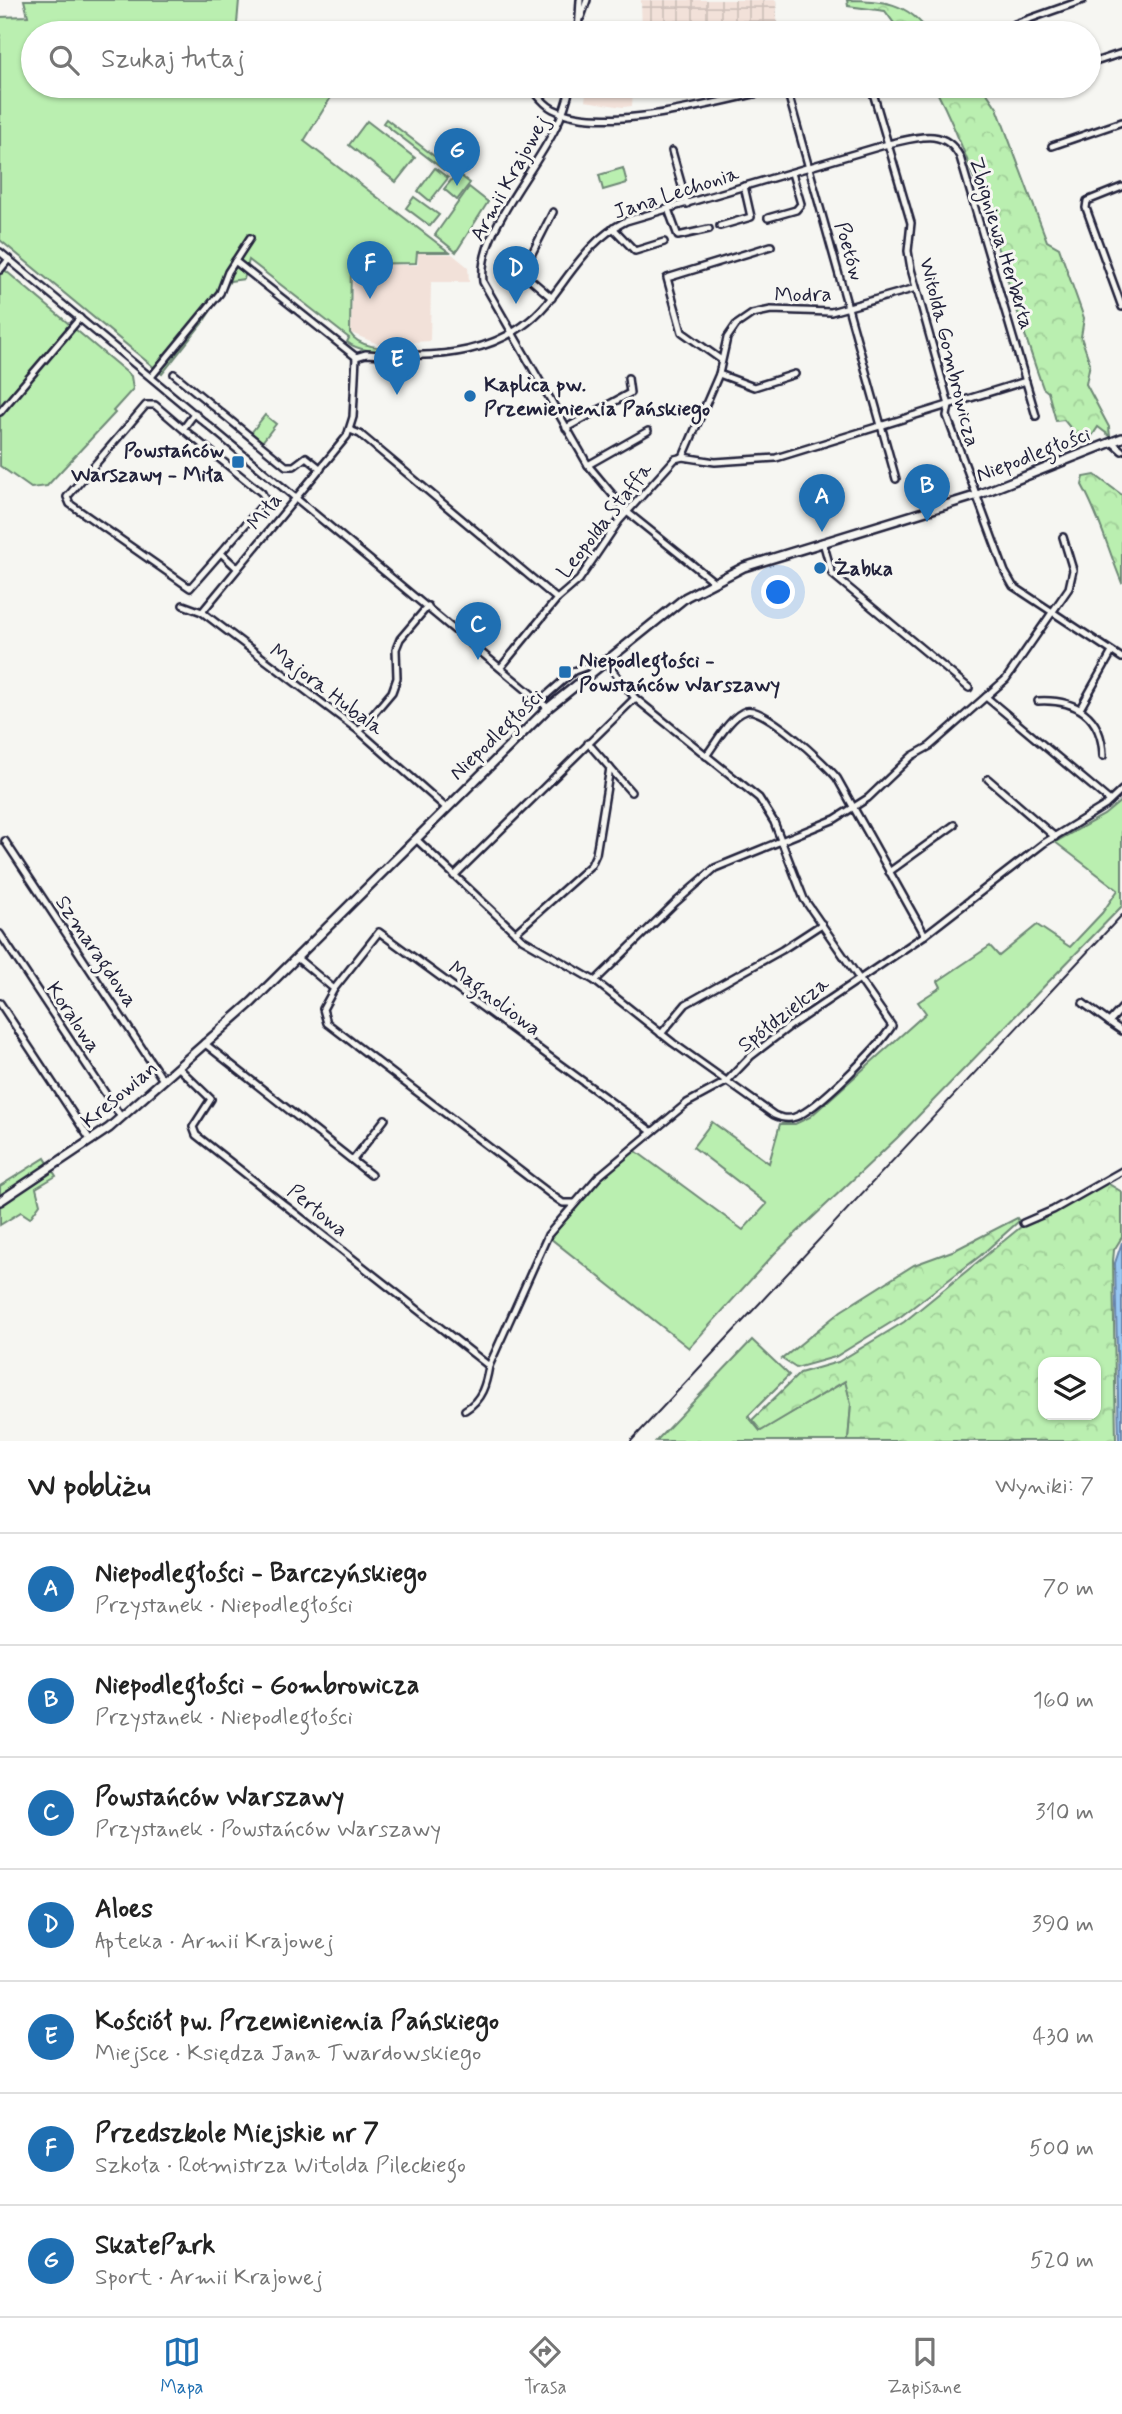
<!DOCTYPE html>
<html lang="pl">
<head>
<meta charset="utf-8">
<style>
  :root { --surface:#fff; --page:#f6f6f6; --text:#222; --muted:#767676; --line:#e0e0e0; --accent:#1f6fb2 }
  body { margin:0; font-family:Mynerve,sans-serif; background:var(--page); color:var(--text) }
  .controls { position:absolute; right:21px; bottom:21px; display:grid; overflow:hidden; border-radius:14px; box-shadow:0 2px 5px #0004 }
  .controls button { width:63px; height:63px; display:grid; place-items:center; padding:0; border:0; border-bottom:2px solid var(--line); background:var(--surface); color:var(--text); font:35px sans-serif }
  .you { position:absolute; left:779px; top:593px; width:24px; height:24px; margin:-18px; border:5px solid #fff; border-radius:50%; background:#1a73e8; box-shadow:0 0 0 10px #1a73e833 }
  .badge { display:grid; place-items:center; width:46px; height:46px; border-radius:50%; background:var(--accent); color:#fff; font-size:23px; font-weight:700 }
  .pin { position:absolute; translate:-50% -58px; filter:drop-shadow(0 2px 4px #0008) }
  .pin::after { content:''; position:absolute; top:37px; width:24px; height:21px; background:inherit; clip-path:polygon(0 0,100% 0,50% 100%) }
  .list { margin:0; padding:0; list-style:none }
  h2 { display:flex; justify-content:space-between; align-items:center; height:91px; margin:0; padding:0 28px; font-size:30px }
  h2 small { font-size:23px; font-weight:400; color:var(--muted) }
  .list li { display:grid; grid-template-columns:46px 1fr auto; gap:21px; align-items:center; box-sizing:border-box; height:112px; padding:0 28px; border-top:2px solid var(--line) }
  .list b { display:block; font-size:26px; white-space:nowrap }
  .list p { margin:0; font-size:23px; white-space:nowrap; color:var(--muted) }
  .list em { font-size:23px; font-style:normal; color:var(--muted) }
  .icon { flex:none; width:38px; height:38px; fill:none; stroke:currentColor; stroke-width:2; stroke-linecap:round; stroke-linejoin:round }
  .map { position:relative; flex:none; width:1122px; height:1441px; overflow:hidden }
  .search { position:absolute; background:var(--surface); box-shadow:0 2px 5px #0004; left:21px; right:21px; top:21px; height:77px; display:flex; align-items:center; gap:18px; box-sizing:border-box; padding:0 24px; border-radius:38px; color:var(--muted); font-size:26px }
  .sheet { height:875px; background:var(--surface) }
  nav { display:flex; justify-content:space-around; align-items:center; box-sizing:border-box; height:98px; border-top:2px solid var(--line); background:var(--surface); font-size:19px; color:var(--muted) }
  nav a { display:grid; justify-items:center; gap:4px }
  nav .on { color:var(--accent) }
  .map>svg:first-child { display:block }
  .built { fill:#f2e1d9 }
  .industrial { fill:url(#industrial-grid) }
  .green { fill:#baefb0; stroke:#6e8876; stroke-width:2 }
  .forest { fill:url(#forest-crowns); stroke:#6e8876; stroke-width:2; fill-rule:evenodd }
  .water { fill:#96c6f2; stroke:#6884a9; stroke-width:2 }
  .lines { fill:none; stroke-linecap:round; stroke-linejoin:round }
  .minor-casing { stroke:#22223b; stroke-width:10 }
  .tertiary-casing { stroke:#22223b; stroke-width:12 }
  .minor { stroke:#f6f6f2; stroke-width:5 }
  .tertiary { stroke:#f6f6f2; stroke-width:7 }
  .rail { stroke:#22223b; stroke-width:2 }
  .poi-dot { fill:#1f6fb2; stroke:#f6f6f2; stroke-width:2.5 }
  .labels { text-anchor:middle; stroke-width:6; stroke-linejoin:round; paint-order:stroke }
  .street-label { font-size:21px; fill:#22223b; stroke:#f6f6f2 }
  .poi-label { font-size:21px; font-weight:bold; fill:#22223b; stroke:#f6f6f2; text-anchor:start }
</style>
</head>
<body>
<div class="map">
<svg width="1122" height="1441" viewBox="0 0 1122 1441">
  <defs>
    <pattern id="industrial-grid" width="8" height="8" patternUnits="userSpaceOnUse" patternTransform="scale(1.75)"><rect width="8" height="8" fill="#f2e1d9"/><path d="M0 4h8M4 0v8" fill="none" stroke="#cfc1bb"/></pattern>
    <pattern id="forest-crowns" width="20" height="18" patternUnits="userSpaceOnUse" patternTransform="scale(1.75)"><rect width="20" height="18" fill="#baefb0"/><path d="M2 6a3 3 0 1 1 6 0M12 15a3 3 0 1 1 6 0" fill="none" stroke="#a0cd98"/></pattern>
  </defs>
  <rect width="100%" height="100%" fill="#f6f6f2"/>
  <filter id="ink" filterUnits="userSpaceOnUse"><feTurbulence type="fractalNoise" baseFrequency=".0143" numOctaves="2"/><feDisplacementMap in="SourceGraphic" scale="14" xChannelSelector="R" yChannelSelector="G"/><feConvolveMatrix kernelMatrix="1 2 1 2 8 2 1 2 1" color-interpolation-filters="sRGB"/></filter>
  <g filter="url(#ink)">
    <g class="built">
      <polygon points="587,86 645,86 644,92 633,91 632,106 623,107 585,101"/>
      <polygon points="418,253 452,254 468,267 469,282 431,282 430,341 378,344 351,333 353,264 418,265"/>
    </g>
    <polygon class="industrial" points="641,0 776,0 778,33 642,33"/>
    <g class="green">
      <path d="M24,0H239L237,24L269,33H33V86H338L304,141L449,252H417L416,263L351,264L350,333C359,348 382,348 399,348V351C381,351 361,353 347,342L349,338L249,260L244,279L230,281L204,321L162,374L0,240V17L28,16Z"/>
      <polygon points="386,119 447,166 444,170 383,123"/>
      <polygon points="367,121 415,158 396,182 349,145"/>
      <polygon points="435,168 448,178 430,201 418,191"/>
      <polygon points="623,168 627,183 603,190 599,175"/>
      <polygon points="457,173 470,183 457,200 444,189"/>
      <polygon points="469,187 488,202 456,252 435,235"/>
      <polygon points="414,197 439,215 430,226 406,208"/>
      <polygon points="0,266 131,376 133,389 113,411 115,413 47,486 31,488 0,466"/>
      <polygon points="265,415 276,424 262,442 251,433"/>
      <polygon points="1122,800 1122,906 897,1138 775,1253 689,1348 550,1238 604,1176 633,1149 743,1230 767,1204 693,1147 712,1122 769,1163 780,1124 795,1124 810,1117 926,1013 918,1002 941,987 938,981 990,946 999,956 1037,925 1070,947 1102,913 1118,890 1055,842 1104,815"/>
      <polygon points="45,1158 56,1176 36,1188 40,1204 30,1218 21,1212 0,1225 0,1186"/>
      <polygon points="752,1340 789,1375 748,1416 760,1431 846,1381 851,1404 848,1441 656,1441"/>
    </g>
    <g class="forest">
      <path d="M847,0C882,0 908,2 929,33H912L907,27L899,30L885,11L848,6Z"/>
      <path d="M934,86H982L997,108L1047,241L1059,248L1084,318L1081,337L1090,363L1086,384L1109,427L1110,436L1098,427L1090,439L1077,436L1064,420L1056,421L1048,392L1043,388C1007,289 983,179 934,86Z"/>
      <path d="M1095,475L1122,495V583C1108,550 1100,517 1082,485L1084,477Z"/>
      <path d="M1104,1181L1122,1192V1237L1114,1250L1113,1261L1116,1441H848L851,1404L845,1381L761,1431L752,1420L800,1373L838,1362L904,1322L1022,1226L1053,1213ZM1043,1362H1096V1415H1043Z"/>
      <polygon points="1017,1218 1019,1221 980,1256 900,1317 835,1357 796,1368 782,1359 841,1311 914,1265 955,1250"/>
    </g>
    <polygon class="water" points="1122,1242 1122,1441 1119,1441 1115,1263"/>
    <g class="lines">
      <defs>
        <g id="minor">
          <polyline points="581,17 587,0"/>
          <polyline points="1015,24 1083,0"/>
          <polyline points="578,33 580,0"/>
          <polyline points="1089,64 1122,53"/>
          <path d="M530,86C537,94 543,104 553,109C606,135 718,101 776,89L786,90"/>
          <path d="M570,86C561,151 476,221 483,282L588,465L627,512L713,581"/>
          <polyline points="786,86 896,479"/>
          <polyline points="871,86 911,223 908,251 911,269 949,405 947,416 1005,572 1013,586 1122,658"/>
          <polyline points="1052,146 1122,122"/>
          <polyline points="672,151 687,204"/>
          <polyline points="1122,187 1087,201 1086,208 1122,307"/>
          <polyline points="668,209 678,236 709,229"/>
          <polyline points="768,218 796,210 801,204 792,173"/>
          <polyline points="720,226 751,217 744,186"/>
          <polyline points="613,228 635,251 664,242"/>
          <polyline points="0,252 548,708"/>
          <polyline points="235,261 356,357"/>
          <polyline points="0,270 9,259"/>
          <polyline points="552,298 530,279 525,267 553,212"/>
          <path d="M356,357L366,354C435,358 506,358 552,297C575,267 592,238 626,221L888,144C916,138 944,126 960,157L1036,416"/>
          <polyline points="720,359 682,332 667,278 771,246"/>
          <polyline points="174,374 286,466 294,466 306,457 321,469"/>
          <polyline points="719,374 754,387 795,374"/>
          <polyline points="151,377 220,293 228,272 250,238"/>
          <polyline points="0,412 80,318"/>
          <polyline points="566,428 630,393 628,378"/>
          <polyline points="183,429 155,405 146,405 67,497 70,504 190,588 266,501 262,493 183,429 195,413"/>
          <polyline points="350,430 360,434 557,599"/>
          <polyline points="1112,442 1122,451"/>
          <polyline points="683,457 719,374 727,338 736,325 752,314 771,310 831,312 916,288"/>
          <polyline points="588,465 648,431"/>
          <polyline points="823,542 832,574 969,688"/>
          <polyline points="222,554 237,568"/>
          <polyline points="183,605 202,612 359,731 445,807"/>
          <polyline points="202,612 347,436 353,417 356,357"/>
          <polyline points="502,666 557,599 579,580 619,521 675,459 683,457 715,462 776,458 1026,381"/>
          <polyline points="986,697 1110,801"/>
          <path d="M1038,701C1075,699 1102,715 1103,756"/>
          <polyline points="1081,707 1112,652"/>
          <polyline points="359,731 392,692 397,678 396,649 400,639 428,606"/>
          <polyline points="588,743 631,792"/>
          <path d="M706,756C716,743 730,716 746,711C763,705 826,764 837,778L925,935"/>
          <polyline points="988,779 1055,837"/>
          <path d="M416,839L522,939L595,981L673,1043L774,1115C781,1118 788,1120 795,1117C817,1110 879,1046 892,1026L804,899L774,822L759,798L635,698L604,660L574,671L540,701"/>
          <polyline points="5,841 163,1080"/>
          <polyline points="889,872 954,825"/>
          <polyline points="454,876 635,698"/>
          <polyline points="515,933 591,865 596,854 610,768"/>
          <polyline points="0,934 121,1117"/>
          <polyline points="297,958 334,989"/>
          <polyline points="595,981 676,902 715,868 835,819 868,798 912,756 930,746 1006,679 1069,588 1073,570 1063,537"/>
          <polyline points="0,1003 91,1141"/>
          <polyline points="1083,1003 1109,1022 1122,1008"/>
          <polyline points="1109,1022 1122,1031"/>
          <polyline points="661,1034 686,1004 782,950 822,924"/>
          <polyline points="204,1043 371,1175"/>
          <polyline points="178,1067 211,1099 193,1127 196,1135 489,1366"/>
          <polyline points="353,1160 385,1119"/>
          <polyline points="575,1203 563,1203 553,1196 327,1023 323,1009 334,989 379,932 651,1131"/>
          <polyline points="1023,1223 1053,1210 1122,1171"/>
          <path d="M465,1410C482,1400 486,1384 489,1366L548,1235L598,1177L687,1103L726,1082L751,1056L790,1026L925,935L1044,843L1106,805L1122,790"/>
        </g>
        <polyline id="tertiary" points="0,1201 109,1128 252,1002 548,708 686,597 744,567 975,496 1122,438"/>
      </defs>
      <use href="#minor" class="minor-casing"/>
      <use href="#tertiary" class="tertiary-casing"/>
      <use href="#minor" class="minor"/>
      <use href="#tertiary" class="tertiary"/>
      <polyline class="rail" points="631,1441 1122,915"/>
    </g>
  </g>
  <g class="poi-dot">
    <circle cx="470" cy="396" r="7"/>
    <rect x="231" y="455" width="14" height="14" rx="3.5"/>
    <circle cx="820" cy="568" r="7"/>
    <rect x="558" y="665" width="14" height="14" rx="3.5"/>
  </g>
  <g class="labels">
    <g class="street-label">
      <text transform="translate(509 178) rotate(-61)" y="7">Armii Krajowej</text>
      <text transform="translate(676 192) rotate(-18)" y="7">Jana Lechonia</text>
      <text transform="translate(1002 243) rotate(73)" y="7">Zbigniewa Herberta</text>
      <text transform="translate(850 251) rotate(74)" y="7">Poetów</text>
      <text transform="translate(803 294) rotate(-1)" y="7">Modra</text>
      <text transform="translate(950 352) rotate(76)" y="7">Witolda Gombrowicza</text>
      <text transform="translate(1033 454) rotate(-21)" y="7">Niepodległości</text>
      <text transform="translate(264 511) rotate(-50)" y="7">Miła</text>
      <text transform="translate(604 520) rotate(-52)" y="7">Leopolda Staffa</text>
      <text transform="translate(327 689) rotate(37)" y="7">Majora Hubala</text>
      <text transform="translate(496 734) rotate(-44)" y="7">Niepodległości</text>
      <text transform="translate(97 951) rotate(56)" y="7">Szmaragdowa</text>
      <text transform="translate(495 998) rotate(37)" y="7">Magnoliowa</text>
      <text transform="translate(783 1014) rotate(-38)" y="7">Spółdzielcza</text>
      <text transform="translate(74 1017) rotate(56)" y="7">Koralowa</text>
      <text transform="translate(119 1094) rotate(-40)" y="7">Kresowian</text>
      <text transform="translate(318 1210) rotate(39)" y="7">Perłowa</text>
    </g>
    <g class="poi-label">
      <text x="484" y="391">Kaplica pw.<tspan x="484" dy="24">Przemienienia Pańskiego</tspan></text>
      <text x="224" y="457" text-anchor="end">Powstańców<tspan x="224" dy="24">Warszawy - Miła</tspan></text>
      <text x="834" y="575">Żabka</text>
      <text x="579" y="667">Niepodległości -<tspan x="579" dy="24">Powstańców Warszawy</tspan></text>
    </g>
  </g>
</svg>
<div class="controls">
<button><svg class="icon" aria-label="layers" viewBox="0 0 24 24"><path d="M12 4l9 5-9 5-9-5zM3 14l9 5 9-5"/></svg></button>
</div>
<div class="you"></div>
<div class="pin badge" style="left:822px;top:532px">A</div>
<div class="pin badge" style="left:927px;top:522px">B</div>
<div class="pin badge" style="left:478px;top:660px">C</div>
<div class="pin badge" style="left:516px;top:304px">D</div>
<div class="pin badge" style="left:397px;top:395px">E</div>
<div class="pin badge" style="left:370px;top:299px">F</div>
<div class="pin badge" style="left:457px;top:186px">G</div>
<div class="search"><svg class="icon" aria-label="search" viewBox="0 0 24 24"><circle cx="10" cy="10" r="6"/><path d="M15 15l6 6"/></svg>Szukaj tutaj</div>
</div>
<section class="sheet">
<h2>W pobliżu<small>Wyniki: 7</small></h2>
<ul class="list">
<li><span class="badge">A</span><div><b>Niepodległości - Barczyńskiego</b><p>Przystanek · Niepodległości</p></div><em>70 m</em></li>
<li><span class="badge">B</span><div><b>Niepodległości - Gombrowicza</b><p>Przystanek · Niepodległości</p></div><em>160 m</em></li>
<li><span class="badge">C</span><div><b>Powstańców Warszawy</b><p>Przystanek · Powstańców Warszawy</p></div><em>310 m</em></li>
<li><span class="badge">D</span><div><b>Aloes</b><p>Apteka · Armii Krajowej</p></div><em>390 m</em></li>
<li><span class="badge">E</span><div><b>Kościół pw. Przemienienia Pańskiego</b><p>Miejsce · Księdza Jana Twardowskiego</p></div><em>430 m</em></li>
<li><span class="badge">F</span><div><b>Przedszkole Miejskie nr 7</b><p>Szkoła · Rotmistrza Witolda Pileckiego</p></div><em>500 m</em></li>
<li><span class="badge">G</span><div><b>SkatePark</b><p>Sport · Armii Krajowej</p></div><em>520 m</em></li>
</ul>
</section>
<nav>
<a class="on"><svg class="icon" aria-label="map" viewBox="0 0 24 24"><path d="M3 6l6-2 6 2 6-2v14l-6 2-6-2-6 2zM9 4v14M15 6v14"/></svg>Mapa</a>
<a><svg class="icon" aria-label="directions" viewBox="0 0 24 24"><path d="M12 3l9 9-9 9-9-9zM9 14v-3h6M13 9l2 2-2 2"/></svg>Trasa</a>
<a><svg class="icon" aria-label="saved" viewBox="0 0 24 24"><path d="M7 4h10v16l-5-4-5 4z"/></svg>Zapisane</a>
</nav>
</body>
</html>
